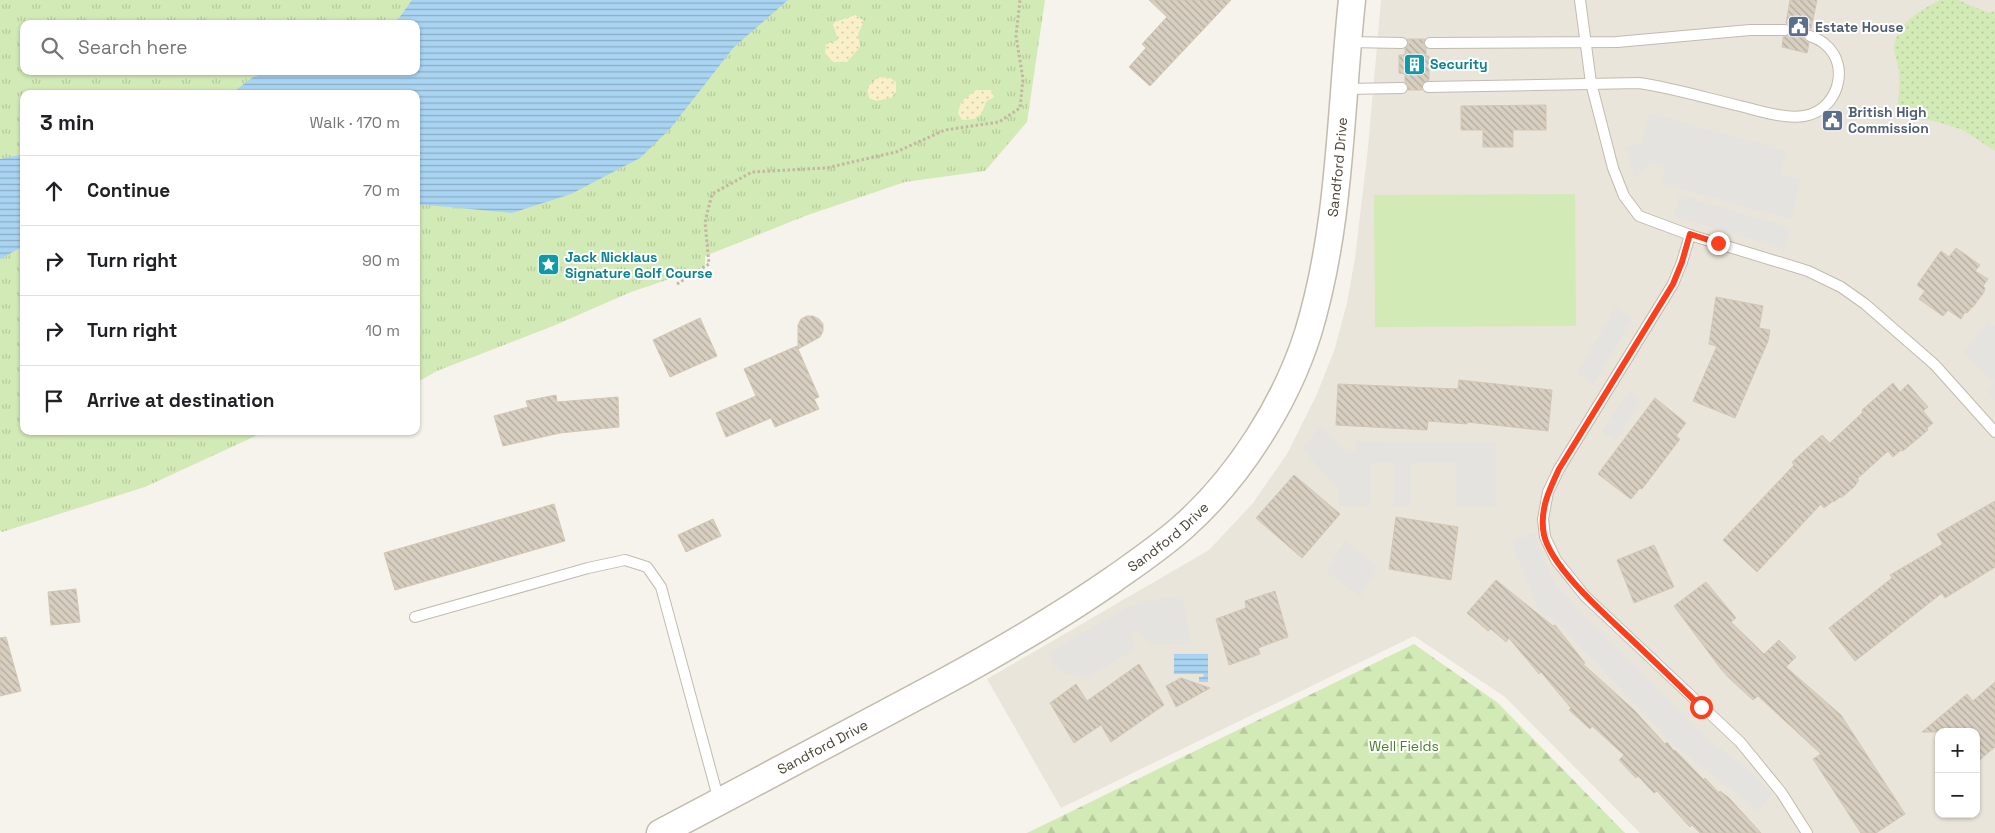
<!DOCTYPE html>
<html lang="en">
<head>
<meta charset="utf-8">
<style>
  :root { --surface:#fff; --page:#f2f2f2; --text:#202124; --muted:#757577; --line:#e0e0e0 }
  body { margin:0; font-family:"Space Grotesk",sans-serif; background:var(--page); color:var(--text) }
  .controls { position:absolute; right:15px; bottom:15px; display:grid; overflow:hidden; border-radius:10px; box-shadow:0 1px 4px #0004 }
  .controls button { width:45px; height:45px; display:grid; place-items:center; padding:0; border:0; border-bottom:1px solid var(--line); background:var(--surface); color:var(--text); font:25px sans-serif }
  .stop { position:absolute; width:15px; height:15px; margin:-11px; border:4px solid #fc3f1d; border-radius:50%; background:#fff }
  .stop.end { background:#fc3f1d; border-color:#fff; box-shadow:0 1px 5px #0008 }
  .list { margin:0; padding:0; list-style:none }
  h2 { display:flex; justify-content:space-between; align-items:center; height:65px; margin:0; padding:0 20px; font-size:21px }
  h2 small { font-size:16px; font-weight:400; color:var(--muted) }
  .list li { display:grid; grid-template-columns:32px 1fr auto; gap:15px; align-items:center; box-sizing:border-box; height:70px; padding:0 20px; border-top:1px solid var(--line) }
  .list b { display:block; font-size:19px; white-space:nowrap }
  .list em { font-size:16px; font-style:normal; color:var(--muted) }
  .icon { flex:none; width:28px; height:28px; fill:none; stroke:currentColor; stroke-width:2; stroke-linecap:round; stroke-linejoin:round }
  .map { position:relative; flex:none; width:1995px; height:833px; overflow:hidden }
  .search { position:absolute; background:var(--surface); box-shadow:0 1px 4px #0004; left:20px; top:20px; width:400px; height:55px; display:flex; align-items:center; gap:12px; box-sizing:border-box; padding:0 18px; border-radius:10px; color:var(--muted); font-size:19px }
  .panel { position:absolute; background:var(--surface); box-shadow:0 1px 4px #0004; left:20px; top:90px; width:400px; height:345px; border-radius:10px }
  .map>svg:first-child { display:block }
  .residential { fill:#eae5da; fill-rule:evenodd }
  .grass { fill:url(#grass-tufts); fill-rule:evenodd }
  .forest { fill:url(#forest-firs) }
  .sand { fill:url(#sand-dots) }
  .park { fill:url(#park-dots) }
  .pitch { fill:#d2eab5 }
  .parking { fill:#e5e3e0 }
  .water { fill:url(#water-rules) }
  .building { fill:url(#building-back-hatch); stroke:#d3c7b4 }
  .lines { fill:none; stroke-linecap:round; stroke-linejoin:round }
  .service-casing { stroke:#c2bbae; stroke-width:12 }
  .tertiary-casing { stroke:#c2bbae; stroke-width:29 }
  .path { stroke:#c4b79f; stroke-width:3; stroke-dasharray:2.5 2.5; stroke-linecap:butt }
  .service { stroke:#fff; stroke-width:10 }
  .tertiary { stroke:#fff; stroke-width:26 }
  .route { stroke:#fc3f1d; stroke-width:6 }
  .labels { text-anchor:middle; stroke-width:4; stroke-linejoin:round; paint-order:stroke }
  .service-label { font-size:14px; font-weight:bold; fill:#4e5e75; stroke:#fff; text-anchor:start }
  .culture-label { font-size:14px; font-weight:bold; fill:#0d838f; stroke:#fff; text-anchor:start }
  .street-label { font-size:14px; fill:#4b4439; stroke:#fff }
  .park-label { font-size:14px; fill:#4a7f2a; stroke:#fff }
</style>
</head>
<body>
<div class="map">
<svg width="1995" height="833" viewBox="0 0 1995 833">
  <defs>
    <pattern id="grass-tufts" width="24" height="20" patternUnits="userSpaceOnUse" patternTransform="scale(1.25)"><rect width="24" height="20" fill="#d2eab5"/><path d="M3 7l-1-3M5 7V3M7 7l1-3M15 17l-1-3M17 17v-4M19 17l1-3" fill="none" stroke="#b6ca9c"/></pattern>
    <pattern id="forest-firs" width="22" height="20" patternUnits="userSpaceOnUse" patternTransform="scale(1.25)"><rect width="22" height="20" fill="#d2eab5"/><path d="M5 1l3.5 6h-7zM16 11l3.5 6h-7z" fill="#b6ca9c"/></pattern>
    <pattern id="sand-dots" width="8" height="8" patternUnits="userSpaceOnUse" patternTransform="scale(1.25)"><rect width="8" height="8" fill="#f9efc9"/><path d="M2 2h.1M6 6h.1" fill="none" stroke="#d7cead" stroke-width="1.8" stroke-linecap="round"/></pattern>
    <pattern id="park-dots" width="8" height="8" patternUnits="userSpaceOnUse" patternTransform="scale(1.25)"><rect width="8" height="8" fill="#d2eab5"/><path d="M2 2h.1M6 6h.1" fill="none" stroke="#b6ca9c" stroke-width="1.8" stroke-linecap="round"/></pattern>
    <pattern id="water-rules" width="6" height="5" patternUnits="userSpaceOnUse" patternTransform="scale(1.25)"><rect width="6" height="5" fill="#a9d4f2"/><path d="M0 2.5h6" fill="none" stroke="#8caec5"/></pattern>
    <pattern id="building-back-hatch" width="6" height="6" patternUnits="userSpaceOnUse" patternTransform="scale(1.25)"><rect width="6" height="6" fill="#d8cfc1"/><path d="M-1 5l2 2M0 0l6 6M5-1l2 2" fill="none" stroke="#b1aa9e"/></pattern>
  </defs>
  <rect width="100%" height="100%" fill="#f6f3ec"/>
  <path class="residential" d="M1381,0H1995V833H1640L1505,697L1414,636L1061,808L987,679L1209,550L1253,503L1287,454L1317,394L1335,348L1347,303L1355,258L1368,148ZM1939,732H1976V814H1939Z"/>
  <path class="grass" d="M0,0H1045L1027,122L985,171L905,182L805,216L705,256V267L631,292L553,326L437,371L416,383V94H24V431H266L145,487L2,532L0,531ZM24,24H416V71H24Z"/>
  <polygon class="forest" points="1414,644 1498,703 1625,833 1027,833"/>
  <g class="sand">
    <polygon points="856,15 864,21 858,34 860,47 847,62 833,62 825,53 826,44 838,40 833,24 835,22"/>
    <polygon points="878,77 890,78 896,82 896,92 891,98 876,101 869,98 867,88"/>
    <polygon points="976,90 991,90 994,97 986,102 982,113 975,119 962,120 958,113 961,102"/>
  </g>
  <path class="park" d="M1940,0H1958L1989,13L1995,11V151L1963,130L1935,121L1895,117C1899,102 1900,86 1899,71C1898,63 1894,55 1894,48C1897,22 1920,11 1940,0Z"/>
  <polygon class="pitch" points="1575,194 1576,326 1375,327 1374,195"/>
  <g class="parking">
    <polygon points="1649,113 1786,151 1781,173 1801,179 1791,220 1661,183 1665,166 1651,162 1635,179 1626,147 1642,142"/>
    <polygon points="1679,195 1790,228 1785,249 1674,216"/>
    <polygon points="1616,307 1632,319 1593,385 1577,373"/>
    <polygon points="1988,321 1995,326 1995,400 1987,390 1995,383 1963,352"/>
    <polygon points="1629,391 1641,401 1615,441 1602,431"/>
    <polygon points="1322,426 1345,452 1355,451 1356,441 1496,442 1496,506 1456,506 1456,463 1411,463 1411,506 1394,506 1394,463 1371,463 1371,506 1339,506 1339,490 1302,448"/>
    <polygon points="1534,533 1555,584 1576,607 1705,737 1752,773 1772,794 1758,811 1674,745 1556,621 1539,612 1511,542"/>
    <polygon points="1345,541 1378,567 1360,597 1326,571"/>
    <polygon points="1182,596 1191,644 1148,644 1138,629 1130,636 1136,648 1088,677 1067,674 1055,668 1048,653 1126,608 1146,601"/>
  </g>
  <g class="water">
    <polygon points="412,0 788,0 734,47 670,129 640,158 571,194 512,213 416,204 416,94 231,94 253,77 270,71 416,71 416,24 390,24 399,18"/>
    <polygon points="24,154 24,246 0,259 0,159"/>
    <polygon points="1174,654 1208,654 1208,682 1199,682 1199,677 1203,677 1204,674 1174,674"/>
  </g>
  <g class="building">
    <polygon points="1149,0 1231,0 1150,86 1129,67 1146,48 1142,44 1167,17"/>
    <polygon points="1790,0 1817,0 1811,29 1806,30 1803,36 1804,40 1809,43 1807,53 1782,47 1783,37 1789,36 1792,30 1791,26 1786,23"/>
    <polygon points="1407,39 1425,39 1423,44 1426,48 1426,56 1429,56 1429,80 1422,83 1422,90 1408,90 1408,85 1405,82 1405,74 1399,73 1399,55 1405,55 1405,49 1409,44"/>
    <polygon points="1546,105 1546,130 1513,130 1513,147 1483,147 1483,130 1461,130 1461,106"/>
    <polygon points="1956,248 1980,265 1975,271 1988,279 1983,286 1985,288 1984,292 1973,307 1972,307 1967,313 1965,312 1961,319 1948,310 1943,316 1919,299 1925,291 1917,285 1941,251 1949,257"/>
    <polygon points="1716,297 1763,306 1759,328 1770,330 1768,341 1735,418 1693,401 1717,346 1709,344"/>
    <polygon points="807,316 813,316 819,319 823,324 823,331 820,337 798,349 819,397 814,399 819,409 775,427 771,418 726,437 716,413 756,396 744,369 797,346 798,348 798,325 801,319"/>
    <polygon points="700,318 717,356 670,377 653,340"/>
    <polygon points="1459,380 1552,390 1548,431 1467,422 1467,424 1428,421 1427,430 1336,425 1338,384 1458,389"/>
    <polygon points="1893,383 1900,392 1908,384 1928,407 1923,411 1933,423 1927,428 1928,430 1903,451 1901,450 1893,457 1888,451 1857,479 1859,480 1854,487 1841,498 1840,497 1834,502 1833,501 1824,508 1821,504 1757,572 1723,540 1794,465 1792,462 1822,435 1830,443 1863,412 1862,410"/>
    <polygon points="556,395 557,402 618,397 619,427 560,433 503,446 494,416 528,407 526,401"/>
    <polygon points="1655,398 1686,423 1676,436 1680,439 1642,489 1640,488 1631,499 1598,474"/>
    <polygon points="1294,475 1340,514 1302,558 1256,518"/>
    <polygon points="1995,501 1995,567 1945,598 1942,593 1855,661 1829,628 1892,578 1890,575 1943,544 1937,534"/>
    <polygon points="554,504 565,541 395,590 384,553"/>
    <polygon points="1396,517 1458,527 1451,580 1389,569"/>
    <polygon points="713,519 721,536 686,552 678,535"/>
    <polygon points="1654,545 1674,587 1634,603 1617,560"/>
    <polygon points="1496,580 1553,626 1555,625 1585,663 1583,664 1634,710 1665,744 1667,742 1674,751 1675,750 1704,780 1705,778 1719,793 1720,791 1729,798 1761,833 1700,833 1692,825 1690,827 1657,791 1654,793 1638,776 1636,778 1619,760 1624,755 1592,726 1590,729 1569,710 1571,708 1541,672 1539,674 1509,638 1506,642 1491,629 1488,631 1467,613"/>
    <polygon points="1706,582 1736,618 1731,622 1764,654 1779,640 1796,657 1786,667 1841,715 1905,814 1876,833 1861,833 1813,759 1821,754 1758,696 1753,700 1729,678 1721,669 1674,606"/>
    <polygon points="76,589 80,622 51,625 48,592"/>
    <polygon points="1275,591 1288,637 1258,648 1260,654 1229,665 1216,619 1246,608 1245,601"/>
    <polygon points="6,637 21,691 0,696 0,638"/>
    <polygon points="1139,664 1164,705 1111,742 1101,725 1074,743 1050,703 1076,684 1087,701"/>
    <polygon points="1181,678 1210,688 1176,707 1166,686"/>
    <polygon points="1995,682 1995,747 1976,763 1976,732 1922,732 1967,694 1973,701"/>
  </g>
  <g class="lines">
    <defs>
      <g id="service">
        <polyline points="1580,0 1591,83 1613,168 1624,196 1639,216 1690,235 1808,271 1841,287 1865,304 1935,365 1995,432"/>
        <polyline points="1349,42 1402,43"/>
        <polyline points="1430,43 1617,42 1750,30 1785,30"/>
        <path d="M1428,87L1639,83C1673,88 1706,98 1740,106C1760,111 1784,119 1804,116C1843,110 1855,51 1810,36"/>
        <polyline points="1346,89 1402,88"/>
        <polyline points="1690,235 1682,262 1673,284 1559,469 1548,492 1543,519 1545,537 1556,560 1585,596 1740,742 1781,792 1807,833"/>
        <polyline points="415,617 588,568 625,560 647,567 661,587 719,801"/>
      </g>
      <g id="tertiary">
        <path id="s1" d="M660,833C754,783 848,734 942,683C1001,651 1058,618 1114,579C1138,562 1163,545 1184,526C1239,477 1286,403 1308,333C1341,225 1340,111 1352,0"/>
      </g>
    </defs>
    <use href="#service" class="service-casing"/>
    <use href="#tertiary" class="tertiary-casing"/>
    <polyline class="path" points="677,284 709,264 705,222 712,194 752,172 826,168 896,152 945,130 999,122 1020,108 1023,79 1016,36 1020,0"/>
    <use href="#service" class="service"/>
    <use href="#tertiary" class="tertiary"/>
  </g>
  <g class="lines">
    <path class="route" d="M1701,707C1678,684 1655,662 1632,640C1607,616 1552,569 1544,535C1539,511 1549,490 1559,469L1673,284L1682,262L1690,234L1718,243"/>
  </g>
  <defs>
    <symbol id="civic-square" viewBox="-11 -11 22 22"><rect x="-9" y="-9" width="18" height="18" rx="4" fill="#5c6f8a" stroke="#fff"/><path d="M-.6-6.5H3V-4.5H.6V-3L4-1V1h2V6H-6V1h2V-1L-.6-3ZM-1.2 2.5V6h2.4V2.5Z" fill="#fff"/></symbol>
    <symbol id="building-square" viewBox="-11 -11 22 22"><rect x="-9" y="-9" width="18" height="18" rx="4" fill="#0f9aa8" stroke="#fff"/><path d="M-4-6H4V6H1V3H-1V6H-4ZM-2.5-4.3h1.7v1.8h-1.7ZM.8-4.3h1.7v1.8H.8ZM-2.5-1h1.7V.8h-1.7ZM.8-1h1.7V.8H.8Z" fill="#fff"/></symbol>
    <symbol id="sight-square" viewBox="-11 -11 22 22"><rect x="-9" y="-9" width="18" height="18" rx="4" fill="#0f9aa8" stroke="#fff"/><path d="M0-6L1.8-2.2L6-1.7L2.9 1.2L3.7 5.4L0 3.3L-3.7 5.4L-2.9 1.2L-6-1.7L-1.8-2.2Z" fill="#fff"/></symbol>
  </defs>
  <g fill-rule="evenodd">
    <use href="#civic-square" x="1786" y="14" width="25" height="25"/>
    <use href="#building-square" x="1402" y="52" width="25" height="25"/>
    <use href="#civic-square" x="1820" y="108" width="25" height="25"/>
    <use href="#sight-square" x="536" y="252" width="25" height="25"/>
  </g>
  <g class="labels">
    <g class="service-label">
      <text x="1815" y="32">Estate House</text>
      <text x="1848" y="117">British High<tspan x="1848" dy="16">Commission</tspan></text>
    </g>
    <g class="culture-label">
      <text x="1430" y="69">Security</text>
      <text x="565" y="262">Jack Nicklaus<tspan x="565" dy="16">Signature Golf Course</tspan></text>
    </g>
    <g class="street-label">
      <text dy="5" stroke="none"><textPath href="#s1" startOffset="1009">Sandford Drive</textPath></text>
      <text dy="5" stroke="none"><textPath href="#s1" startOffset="589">Sandford Drive</textPath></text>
      <text dy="5" stroke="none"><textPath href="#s1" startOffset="184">Sandford Drive</textPath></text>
    </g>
    <g class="park-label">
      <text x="1404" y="751">Well Fields</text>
    </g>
  </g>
</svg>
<div class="controls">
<button>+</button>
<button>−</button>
</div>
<div class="stop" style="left:1701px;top:707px"></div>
<div class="stop end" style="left:1718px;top:243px"></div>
<div class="search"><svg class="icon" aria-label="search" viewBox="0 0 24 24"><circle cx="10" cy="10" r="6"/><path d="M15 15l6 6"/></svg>Search here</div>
<section class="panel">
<h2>3 min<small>Walk · 170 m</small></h2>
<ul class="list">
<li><svg class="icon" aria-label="ahead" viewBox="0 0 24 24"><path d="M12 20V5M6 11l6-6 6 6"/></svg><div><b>Continue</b></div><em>70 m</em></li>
<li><svg class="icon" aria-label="right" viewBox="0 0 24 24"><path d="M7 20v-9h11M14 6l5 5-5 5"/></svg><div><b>Turn right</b></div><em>90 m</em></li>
<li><svg class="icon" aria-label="right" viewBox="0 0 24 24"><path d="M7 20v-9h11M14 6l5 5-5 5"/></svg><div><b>Turn right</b></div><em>10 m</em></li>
<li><svg class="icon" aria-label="arrive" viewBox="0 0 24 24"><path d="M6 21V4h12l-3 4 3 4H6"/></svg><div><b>Arrive at destination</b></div></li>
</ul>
</section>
</div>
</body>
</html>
